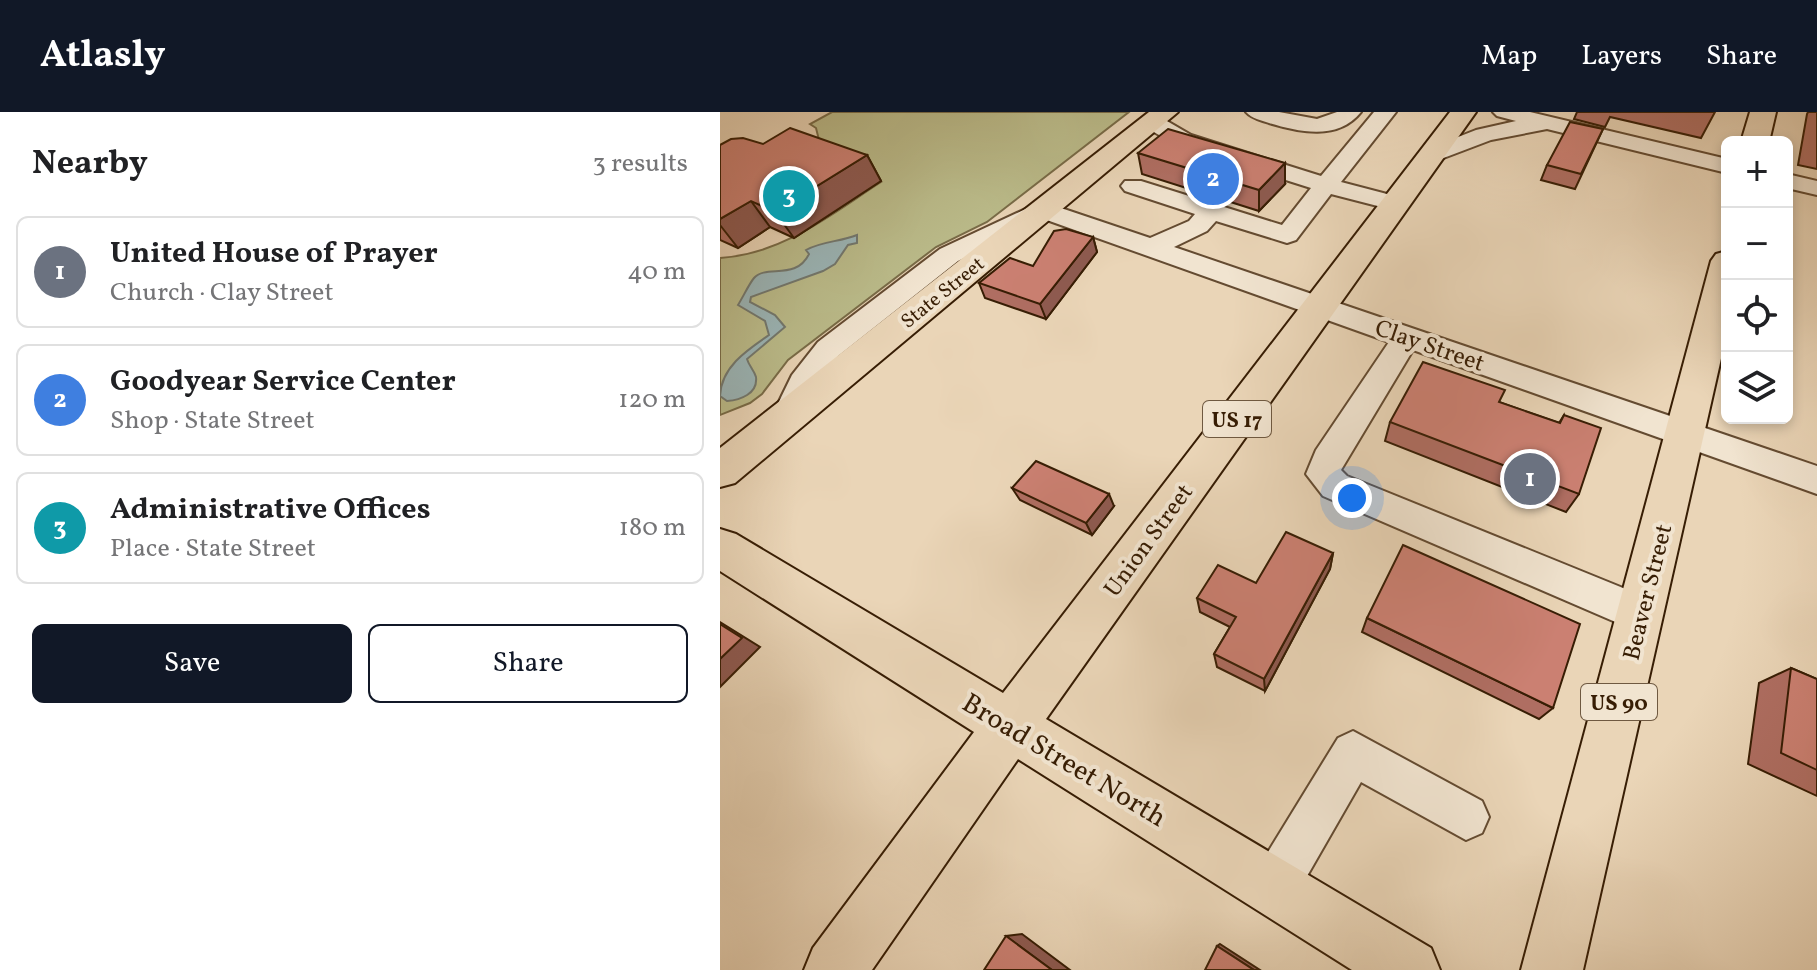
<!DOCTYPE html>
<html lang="en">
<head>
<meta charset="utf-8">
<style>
  :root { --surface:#fff; --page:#f6f6f6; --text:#202124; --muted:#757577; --line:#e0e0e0; --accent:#111827 }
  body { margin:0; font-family:Vollkorn,serif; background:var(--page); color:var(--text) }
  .controls { position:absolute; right:24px; top:24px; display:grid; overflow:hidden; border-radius:12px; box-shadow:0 4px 12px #0003 }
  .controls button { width:72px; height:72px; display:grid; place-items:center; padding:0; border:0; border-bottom:2px solid var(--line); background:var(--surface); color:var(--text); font:40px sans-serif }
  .you { position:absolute; left:632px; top:386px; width:28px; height:28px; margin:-20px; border:6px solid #fff; border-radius:50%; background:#1a73e8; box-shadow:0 0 0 12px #1a73e833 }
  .badge { display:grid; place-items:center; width:52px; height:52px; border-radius:50%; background:var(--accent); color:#fff; font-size:26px; font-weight:700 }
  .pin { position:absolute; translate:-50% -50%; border:4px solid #fff; box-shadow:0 2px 8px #0006 }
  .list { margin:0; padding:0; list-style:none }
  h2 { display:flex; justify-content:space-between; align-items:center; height:104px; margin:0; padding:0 32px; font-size:34px }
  h2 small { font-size:26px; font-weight:400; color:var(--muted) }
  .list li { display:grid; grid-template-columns:52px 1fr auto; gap:24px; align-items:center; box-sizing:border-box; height:112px; margin:0 16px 16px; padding:0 16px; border:2px solid var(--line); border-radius:12px }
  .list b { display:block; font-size:30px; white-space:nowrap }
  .list p { margin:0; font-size:26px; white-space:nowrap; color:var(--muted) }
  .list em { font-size:26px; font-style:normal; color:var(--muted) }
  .actions { display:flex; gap:16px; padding:24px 32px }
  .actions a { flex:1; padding:18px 0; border:2px solid var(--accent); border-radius:12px; text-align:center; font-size:28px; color:var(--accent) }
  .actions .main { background:var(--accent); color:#fff }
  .icon { flex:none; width:44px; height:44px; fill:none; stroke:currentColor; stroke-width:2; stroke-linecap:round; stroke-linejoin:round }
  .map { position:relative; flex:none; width:1097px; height:858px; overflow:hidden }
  header { display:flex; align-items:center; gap:48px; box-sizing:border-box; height:112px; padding:0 40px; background:var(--accent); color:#fff }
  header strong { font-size:38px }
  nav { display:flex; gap:44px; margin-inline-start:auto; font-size:28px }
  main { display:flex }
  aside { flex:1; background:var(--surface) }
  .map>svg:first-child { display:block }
  .green { fill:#bbbc8b; stroke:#796c48; stroke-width:2 }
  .water { fill:#9bb6b8; stroke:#737970; stroke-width:2 }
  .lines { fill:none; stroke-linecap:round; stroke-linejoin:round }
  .minor-casing { stroke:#644b31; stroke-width:4 }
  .major-casing { stroke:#371d04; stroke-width:4 }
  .minor { fill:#f1e4d0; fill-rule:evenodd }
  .major { fill:#ead5b7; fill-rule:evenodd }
  .wall { fill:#af6e62; stroke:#371d04; stroke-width:2 }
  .shaded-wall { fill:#8e5a50; stroke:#371d04; stroke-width:2 }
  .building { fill:#cb8072; stroke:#371d04; stroke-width:2 }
  .labels { text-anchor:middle; stroke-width:8; stroke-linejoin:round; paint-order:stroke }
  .far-street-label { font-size:20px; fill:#371d04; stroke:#f1e4d0 }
  .shield { fill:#f1e4d0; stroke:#6f5941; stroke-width:2 }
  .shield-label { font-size:22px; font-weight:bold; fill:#371d04 }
  .street-label { font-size:24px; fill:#371d04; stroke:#f1e4d0 }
  .near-street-label { font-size:28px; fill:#371d04; stroke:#f1e4d0 }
</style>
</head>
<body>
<header>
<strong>Atlasly</strong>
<nav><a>Map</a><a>Layers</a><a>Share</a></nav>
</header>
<main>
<aside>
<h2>Nearby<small>3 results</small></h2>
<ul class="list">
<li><span class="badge" style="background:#6b7280">1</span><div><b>United House of Prayer</b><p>Church · Clay Street</p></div><em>40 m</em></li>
<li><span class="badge" style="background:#3f7fe0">2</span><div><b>Goodyear Service Center</b><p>Shop · State Street</p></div><em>120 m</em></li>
<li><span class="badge" style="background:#0f9aa8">3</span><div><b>Administrative Offices</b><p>Place · State Street</p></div><em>180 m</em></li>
</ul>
<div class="actions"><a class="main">Save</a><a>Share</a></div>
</aside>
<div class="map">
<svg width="1097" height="858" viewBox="0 0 1097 858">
  <rect width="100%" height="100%" fill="#ead5b7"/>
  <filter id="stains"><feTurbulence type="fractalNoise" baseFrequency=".0025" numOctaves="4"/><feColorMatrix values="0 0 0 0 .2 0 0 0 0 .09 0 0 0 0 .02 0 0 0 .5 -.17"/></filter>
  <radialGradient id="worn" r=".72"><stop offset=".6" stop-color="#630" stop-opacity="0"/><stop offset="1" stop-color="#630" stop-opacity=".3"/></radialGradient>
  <path class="green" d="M112,0H409L267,110L216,135L68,248L42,282L30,291L0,303V146C63,142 110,103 161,70L99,28L96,16L90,12Z"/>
  <path class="water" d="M137,123V131L128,133L115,152L103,159L31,185L30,190L55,203L65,215L27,247C29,254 34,258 36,265C38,282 20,288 7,289L0,284C1,255 27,238 49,223L45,209L18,193C23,185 29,172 34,166C46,152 76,169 89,142L86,138C102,129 120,130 137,123Z"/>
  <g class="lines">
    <defs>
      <g id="minor">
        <path d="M526,0H559L597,7L617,0H641C618,29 579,20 549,11C541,8 532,7 526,0Z"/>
        <path d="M654,0H676L621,70L686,87L689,92L686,97L677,99L611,82L576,128L567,131L496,109L487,119L454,135L1097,354V382L693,238L621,358L627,364L935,489L940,502L935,515L921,520L907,515L603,384L586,362L596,338L669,230L324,107L238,149L118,244L96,275L78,314L67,318L56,314L51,306L72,263L98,230L220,137L314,93H332L430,126L469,109L475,102L405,79L401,74L405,69H421L562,113L591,76L455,33C445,24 429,20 421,10L424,5H440L471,23L601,64Z"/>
        <polygon points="773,0 810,0 1007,47 1007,61 827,17 771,28 713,50 705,48 702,43 705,38 756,18 796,9 777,4"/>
        <polygon points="1067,62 1097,69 1097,83 1067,76"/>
        <polygon points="633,619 762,689 769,705 762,721 746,728 641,670 571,792 554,799 537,792 530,775 537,758 618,626"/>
      </g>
      <g id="major">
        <polygon points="429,0 458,0 15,371 0,375 0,336"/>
        <polygon points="730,0 756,0 326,607 711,836 720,858 632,858 298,647 152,858 84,858 93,836 254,620 0,459 0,417 16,422 283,581"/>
        <polygon points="1030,0 1056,0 1049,30 1021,30"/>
        <polygon points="1007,139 1007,220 863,858 801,858 991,149 996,142"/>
      </g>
    </defs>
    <use href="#minor" class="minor-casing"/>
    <use href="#major" class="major-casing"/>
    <use href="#minor" class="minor"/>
    <use href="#major" class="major"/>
  </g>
  <g class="wall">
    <polygon points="857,0 995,0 981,26 890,5 885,15 854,7"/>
    <polygon points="1088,0 1097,0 1097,57 1078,53 1087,2"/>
    <polygon points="883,17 855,77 821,68 827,53"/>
    <polygon points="43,32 147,43 161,69 74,126 50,115 18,136 0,128 0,33"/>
    <polygon points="418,41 565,72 539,99 422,62"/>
    <polygon points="373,125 377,140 326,207 265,186 259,171 313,154"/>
    <polygon points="779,290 839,311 844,303 859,382 846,400 665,329 670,310"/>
    <polygon points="292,376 394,394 372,423 300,388"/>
    <polygon points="613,441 610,457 545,579 497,555 494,542 510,515 480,500 477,486 536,471"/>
    <polygon points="647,506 833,596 819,607 642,520"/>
    <polygon points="1071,556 1097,567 1097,684 1028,652 1039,571"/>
  </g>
  <g class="shaded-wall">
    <polygon points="147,43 161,69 74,126 55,100"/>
    <polygon points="565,51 565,72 539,99 539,78"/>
    <polygon points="31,89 50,115 18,136 0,113 0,107"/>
    <polygon points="373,125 377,140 326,207 320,192"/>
    <polygon points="389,382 394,394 372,423 366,411"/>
    <polygon points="613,441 610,457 545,579 544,567"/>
    <polygon points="0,510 40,535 0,575"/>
    <polygon points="302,822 350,858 332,858 286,824"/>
    <polygon points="500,832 540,858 534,858 497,834"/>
  </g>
  <g class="building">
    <polygon points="850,10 883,17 861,62 827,53"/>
    <polygon points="70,16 147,43 55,100 31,89 0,107 0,33 11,27 23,26 43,32"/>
    <polygon points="448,17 565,51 539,78 418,41"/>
    <polygon points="346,117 373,125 320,192 259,171 290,146 313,154 334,119"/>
    <polygon points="703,250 785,278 779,290 840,311 844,303 881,316 859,382 670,310"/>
    <polygon points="316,349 389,382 366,411 292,376"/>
    <polygon points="566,420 613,441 544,567 494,542 516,505 477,486 498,453 536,471"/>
    <polygon points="683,433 860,512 833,596 647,506"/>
    <polygon points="0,512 22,526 0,547"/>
    <polygon points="1071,556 1097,567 1097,658 1061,641"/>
    <polygon points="286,824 332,858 264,858"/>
    <polygon points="497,834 534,858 485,858"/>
  </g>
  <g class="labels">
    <g class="far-street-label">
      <text transform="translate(222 180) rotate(-39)" y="7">State Street</text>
    </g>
    <g class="shield">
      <rect x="483" y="289" width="68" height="36" rx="6"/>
      <rect x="861" y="572" width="76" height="36" rx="6"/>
    </g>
    <g class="shield-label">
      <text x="517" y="315">US 17</text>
      <text x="899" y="598">US 90</text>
    </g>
    <g class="street-label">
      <text transform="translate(710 233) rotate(19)" y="8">Clay Street</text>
      <text transform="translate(428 428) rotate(-54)" y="8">Union Street</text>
      <text transform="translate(927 480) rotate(-76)" y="8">Beaver Street</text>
    </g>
    <g class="near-street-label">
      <text transform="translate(345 647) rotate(31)" y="10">Broad Street North</text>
    </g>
  </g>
  <rect width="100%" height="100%" filter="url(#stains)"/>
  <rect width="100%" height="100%" fill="url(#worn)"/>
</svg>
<div class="controls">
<button>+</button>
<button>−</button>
<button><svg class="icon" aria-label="locate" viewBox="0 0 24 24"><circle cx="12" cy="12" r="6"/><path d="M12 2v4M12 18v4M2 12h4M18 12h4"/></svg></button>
<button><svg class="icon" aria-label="layers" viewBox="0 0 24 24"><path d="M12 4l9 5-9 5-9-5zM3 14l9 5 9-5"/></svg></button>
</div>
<div class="you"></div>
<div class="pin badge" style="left:810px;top:367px;background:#6b7280">1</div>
<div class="pin badge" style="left:493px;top:67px;background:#3f7fe0">2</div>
<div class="pin badge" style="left:69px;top:84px;background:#0f9aa8">3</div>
</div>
</main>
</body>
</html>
